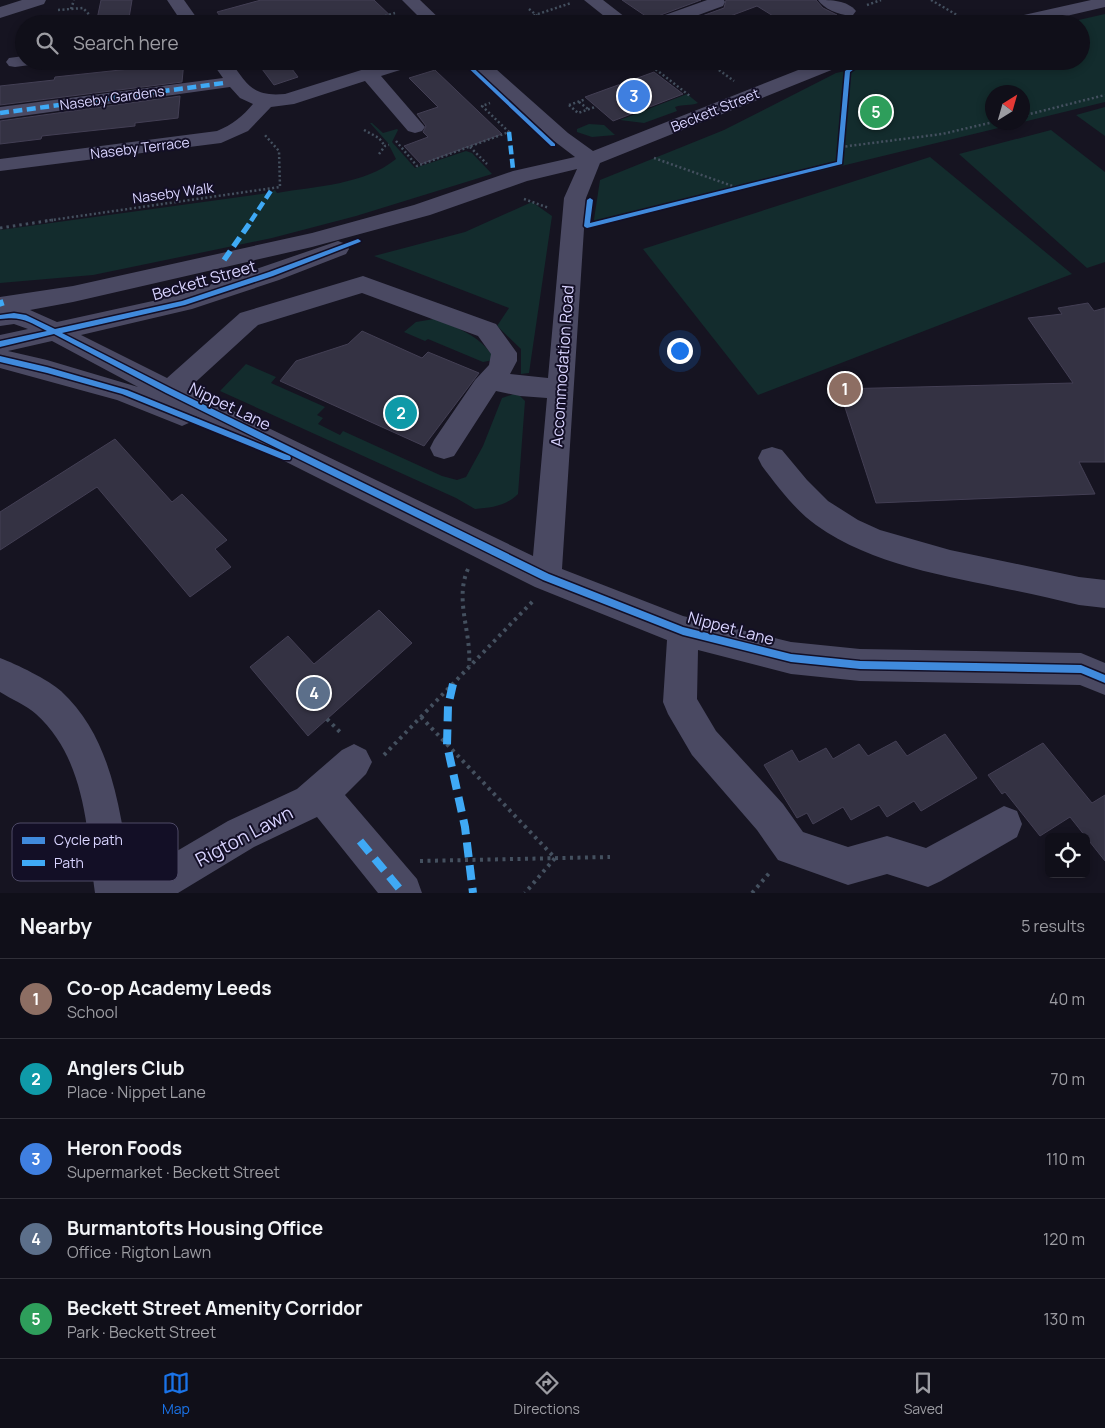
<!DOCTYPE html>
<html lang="en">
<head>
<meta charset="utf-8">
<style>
  :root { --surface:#100f19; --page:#191822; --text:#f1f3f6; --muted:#9c9ca2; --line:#302f38; --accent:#1a73e8 }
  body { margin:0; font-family:Manrope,sans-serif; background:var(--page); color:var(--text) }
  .controls { position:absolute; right:15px; bottom:15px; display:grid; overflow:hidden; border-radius:8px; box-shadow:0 2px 8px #0003 }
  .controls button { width:45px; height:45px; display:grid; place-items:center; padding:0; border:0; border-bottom:1px solid var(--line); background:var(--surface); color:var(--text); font:25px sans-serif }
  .compass { position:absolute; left:985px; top:85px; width:45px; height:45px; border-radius:50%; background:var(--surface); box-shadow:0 2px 8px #0003; rotate:37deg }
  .you { position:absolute; left:679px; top:350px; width:18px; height:18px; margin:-12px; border:4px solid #fff; border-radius:50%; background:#1a73e8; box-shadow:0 0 0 8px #1a73e833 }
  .badge { display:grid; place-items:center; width:32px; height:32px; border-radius:50%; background:var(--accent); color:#fff; font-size:16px; font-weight:700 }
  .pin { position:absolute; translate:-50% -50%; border:2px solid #fff; box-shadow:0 1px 5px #0006 }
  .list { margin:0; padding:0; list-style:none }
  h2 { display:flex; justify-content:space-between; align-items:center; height:65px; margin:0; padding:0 20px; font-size:21px }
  h2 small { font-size:16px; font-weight:400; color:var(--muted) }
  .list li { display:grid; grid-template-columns:32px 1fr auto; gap:15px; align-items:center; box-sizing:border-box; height:80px; padding:0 20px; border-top:1px solid var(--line) }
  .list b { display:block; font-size:19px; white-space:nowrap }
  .list p { margin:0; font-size:16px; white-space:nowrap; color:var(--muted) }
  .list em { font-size:16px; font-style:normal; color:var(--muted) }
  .icon { flex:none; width:28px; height:28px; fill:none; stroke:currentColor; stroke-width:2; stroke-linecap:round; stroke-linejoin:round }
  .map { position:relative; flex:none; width:1105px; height:893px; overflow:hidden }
  .search { position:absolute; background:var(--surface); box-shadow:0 2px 8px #0003; left:15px; right:15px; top:15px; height:55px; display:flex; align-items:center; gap:12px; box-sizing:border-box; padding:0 18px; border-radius:28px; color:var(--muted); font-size:19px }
  .sheet { height:465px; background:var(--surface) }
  nav { display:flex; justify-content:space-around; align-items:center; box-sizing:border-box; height:70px; border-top:1px solid var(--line); background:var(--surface); font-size:14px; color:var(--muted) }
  nav a { display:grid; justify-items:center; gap:2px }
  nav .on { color:var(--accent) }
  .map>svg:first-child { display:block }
  .green { fill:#132c2d }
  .building { fill:#343243; stroke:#433f54 }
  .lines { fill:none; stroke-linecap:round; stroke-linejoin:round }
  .path-far2 { stroke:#44505f; stroke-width:2.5; stroke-dasharray:2 2.5; stroke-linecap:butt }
  .path-far1 { stroke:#44505f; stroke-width:3; stroke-dasharray:2.5 4; stroke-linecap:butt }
  .path { stroke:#44505f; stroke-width:4; stroke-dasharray:3 4.5; stroke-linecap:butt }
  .minor { fill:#4a4962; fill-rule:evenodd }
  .quiet-far2 { stroke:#3fa9f5; stroke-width:4.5; stroke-dasharray:9 4.5; stroke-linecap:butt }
  .quiet-far1 { stroke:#3fa9f5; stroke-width:5.5; stroke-dasharray:11 5.5; stroke-linecap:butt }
  .quiet { stroke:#3fa9f5; stroke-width:8; stroke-dasharray:15 8; stroke-linecap:butt }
  .cycleway-casing { stroke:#130f26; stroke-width:3 }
  .cycleway { fill:#408adc; fill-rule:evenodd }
  .labels { text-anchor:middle; stroke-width:4; stroke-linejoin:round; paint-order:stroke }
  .far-street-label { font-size:14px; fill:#d9d4ff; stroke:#130f26 }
  .street-label { font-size:16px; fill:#d9d4ff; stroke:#130f26 }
  .near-street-label { font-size:19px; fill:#d9d4ff; stroke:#130f26 }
  .key { fill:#130f26; stroke:#4e4a67; stroke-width:1 }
  .key-label { font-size:14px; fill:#d9d4ff }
</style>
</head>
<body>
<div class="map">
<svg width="1105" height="893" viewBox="0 0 1105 893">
  <rect width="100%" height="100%" fill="#161421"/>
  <g class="green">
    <polygon points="1105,14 1105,102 1023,122 1022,92 992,92 992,122 1019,123 593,226 600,180 724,130 836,73 892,61 1081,61 1081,24 1061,24"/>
    <path d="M687,94L698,103C690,106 684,104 675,107L677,111L644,123L620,120Z"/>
    <polygon points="1105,107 1105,136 1076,115"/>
    <path d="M370,123H372L383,133L397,129L398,130L392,142L415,168L466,151L472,153L492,174L356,216L272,238L93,275L0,283V230L269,193L275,190L277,193C316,186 364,185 396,159L388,143Z"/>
    <polygon points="589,124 604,125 615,135 592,137 577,132 577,129"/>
    <polygon points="1051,130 1105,172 1105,262 1087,268 959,154"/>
    <polygon points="930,157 1072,274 758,395 643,249"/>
    <polygon points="532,202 552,216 529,373 521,374 521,349 497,326 509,308 374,256 465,232"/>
    <path d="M434,319C460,329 477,334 494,357L493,360L483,362L428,339L425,341L404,332L416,322Z"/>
    <path d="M246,364L276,377L271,383L325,407L317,415L323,418L318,424L340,435L343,431L442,476L457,480L466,477L483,446L502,398L514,394L520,396L525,401L518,494C506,506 491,508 475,509L456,498L220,391Z"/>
  </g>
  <g class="building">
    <polygon points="101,0 132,0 128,24 96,24"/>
    <polygon points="261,0 374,0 399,24 226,24 217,12"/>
    <polygon points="622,0 701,0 650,19"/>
    <polygon points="726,0 816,0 823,8 837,15 814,24 786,24 757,6 709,24 680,24 724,8"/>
    <polygon points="184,61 182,82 0,105 0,86 54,80 55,77 139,68 140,65"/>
    <polygon points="256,61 315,61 292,69 298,77 274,85"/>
    <polygon points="435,70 502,134 421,164 404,146 428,137 423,132 426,126 417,114 438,107 409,78"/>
    <polygon points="654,72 683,94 613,121 585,97"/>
    <polygon points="180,96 178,118 135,123 135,126 42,136 41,139 0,144 0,121"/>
    <polygon points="1088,303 1094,311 1105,308 1105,462 1079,462 1095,494 876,503 839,389 1073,383 1028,318 1062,314 1058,308"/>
    <polygon points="362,331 422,358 428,352 479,373 424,446 280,381 296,361 348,344"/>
    <polygon points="115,439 172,502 182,494 227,540 215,549 231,567 190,597 97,487 0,550 0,512"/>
    <polygon points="379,610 412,643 308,736 250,667 288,636 314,664"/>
    <polygon points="945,734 977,778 921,811 914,801 887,817 879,805 851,820 843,807 813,824 807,813 797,818 764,765 792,750 799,762 826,748 833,759 859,744 868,756 896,741 907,756"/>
    <polygon points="1043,743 1092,803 1105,795 1105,861 1070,817 1040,836 1005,792 1002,794 988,775"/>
  </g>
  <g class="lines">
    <g class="path-far2">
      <polyline points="931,0 969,22"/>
      <polyline points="867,5 881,0"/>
      <polyline points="71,9 74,0"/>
      <polyline points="529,9 547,24"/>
      <polyline points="58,10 83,8 98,24"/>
      <polyline points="359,24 395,13"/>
      <polyline points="508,24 571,3"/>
      <polyline points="645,61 690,96"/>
      <polyline points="708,62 734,81"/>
      <polyline points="579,102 588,109"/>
      <polyline points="569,105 578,113 595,107"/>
      <polyline points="569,105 586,99"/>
      <polyline points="1022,116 1105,95"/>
      <polyline points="364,130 379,138 385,146"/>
      <polyline points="396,141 417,166 509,132 482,106 490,103"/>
      <polyline points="470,147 487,164"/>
      <polyline points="841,147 942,134 994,122"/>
      <polyline points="379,154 385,146 389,145"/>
      <polyline points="654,158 738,188"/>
      <polyline points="524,199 549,208"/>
      <polyline points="45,221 280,187 279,151 264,134"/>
    </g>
    <polyline class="path-far1" points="0,228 53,220"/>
    <g class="path">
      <path d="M468,569C454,600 472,633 469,666"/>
      <polyline points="421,717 555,858 525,893"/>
      <polyline points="327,719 341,733"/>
      <polyline points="384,755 533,601"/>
      <polyline points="420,861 610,857"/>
      <polyline points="752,893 771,871"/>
    </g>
    <g class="minor">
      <polygon points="22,0 46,0 44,4 0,18 0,7"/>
      <polygon points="167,0 184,0 201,24 183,24"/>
      <polygon points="402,0 420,0 445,24 426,24"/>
      <polygon points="584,0 603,0 634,24 614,24"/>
      <polygon points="707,0 724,0 725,2 723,6 674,24 648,24 651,20"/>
      <path d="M818,0C831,0 847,0 856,11L853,15C842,17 824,9 818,0Z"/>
      <polygon points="1091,0 1105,0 1105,7 1032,24 999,24 1002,20"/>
      <polygon points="24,56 24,61 33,61 30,65 15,67 9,66 6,62 9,58"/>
      <path d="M211,61H230C248,85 252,97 285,94L390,61H419L416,65L381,76L425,127L422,131L415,133L408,131L365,81L294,104L271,107L248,131L221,143L0,171V159L217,131C232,125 243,116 253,104L240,98L230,87L0,119V107L223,78Z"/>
      <path d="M467,61H487L568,133L593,151L821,61H847L844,65L600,163L586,198L562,569L683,616L791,642L860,649L1081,653L1105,663V695L1080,685L860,681L791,674L698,650L697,699L716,731L783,804L803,832L848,847L887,836L926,848L1004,806L1017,811L1022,824L1017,837L941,881L928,887L887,874L848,885L778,860L757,830L692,755L668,714L663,702L667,640L535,587L195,416L191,422L182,426L117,400L0,368V335L28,329L14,324L0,326V297L73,286L312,233L414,205L513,171L575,157L554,141ZM577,169L564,198L548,378L510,374L517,361V353L496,324L363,276L240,313L167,378L81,335L192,309L279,280L346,254L349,249L346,244L338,241L180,295L57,322L30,310L73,302L312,247L430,215L527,181ZM362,293L478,336L491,354L489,365L475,380L434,440L430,448L434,456L444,459L454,456L496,391L520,396L547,398L533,556L188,389L258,325ZM52,341L138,387L47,360L8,351Z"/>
      <path d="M772,447L782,450L807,480L828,501L858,520L880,530L950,550L1079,577L1105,580V608L1079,605C1056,600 1034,594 1012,590C946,576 872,565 816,525C794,509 778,487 762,466L758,458L762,450Z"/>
      <path d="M0,658C16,664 49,680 61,691C113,739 120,812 131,878L228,821L297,789L342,750L354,744L366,750L372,762L366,774L345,795L417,879L422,893H378L317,817L254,847L178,893H95C87,831 86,759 36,714C26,705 11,699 0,692Z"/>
    </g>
    <g class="quiet-far2">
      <polyline points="0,113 224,83"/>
      <polyline points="509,132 513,169"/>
      <polyline points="251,221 272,189"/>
    </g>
    <g class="quiet-far1">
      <polyline points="224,260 252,220"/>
      <polyline points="0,300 2,306"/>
    </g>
    <g class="quiet">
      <polyline points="453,684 448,706 447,745 465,827 473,893"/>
      <polyline points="360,841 403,893"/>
    </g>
    <defs>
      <g id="cycleway">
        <polygon points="461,61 466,61 555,144 555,146 551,146"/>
        <polygon points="843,61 849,61 857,67 850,72 842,164 587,228 585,227 584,226 587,200 590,198 593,200 590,223 837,162 845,71 851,67"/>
        <path d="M358,239L361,241L360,242L273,276L185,305L62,333L172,389L549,574L683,627L791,654L860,661L1081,665L1105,675V683L1081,673L860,669L791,662L683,635L543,580L166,393L54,334L0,347V341L47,331C28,321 22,316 0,319V315L14,313L26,315L55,329L182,301L269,272Z"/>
        <polygon points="0,356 47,367 127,390 290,456 291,458 290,460 284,460 122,394 47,373 0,362"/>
      </g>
    </defs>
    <use href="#cycleway" class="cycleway-casing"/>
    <use href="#cycleway" class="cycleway"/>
  </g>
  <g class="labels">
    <g class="far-street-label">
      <text transform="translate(112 98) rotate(-8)" y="5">Naseby Gardens</text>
      <text transform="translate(715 110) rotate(-22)" y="5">Beckett Street</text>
      <text transform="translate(140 148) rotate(-7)" y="5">Naseby Terrace</text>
      <text transform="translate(173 193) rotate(-8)" y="5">Naseby Walk</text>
    </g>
    <g class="street-label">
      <text transform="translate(204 280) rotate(-16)" y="6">Beckett Street</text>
      <text transform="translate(562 366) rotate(-86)" y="6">Accommodation Road</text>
      <text transform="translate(230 406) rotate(26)" y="6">Nippet Lane</text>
      <text transform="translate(731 628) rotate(15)" y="6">Nippet Lane</text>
    </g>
    <g class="near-street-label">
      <text transform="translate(244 836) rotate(-28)" y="7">Rigton Lawn</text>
    </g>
  </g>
  <rect x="12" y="823" width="166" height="58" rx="8" class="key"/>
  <rect x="22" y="837" width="23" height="7" fill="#408adc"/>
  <rect x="22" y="860" width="23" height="6" fill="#3fa9f5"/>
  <g class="key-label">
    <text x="54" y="845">Cycle path</text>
    <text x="54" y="868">Path</text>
  </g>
</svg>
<div class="controls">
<button><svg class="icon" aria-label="locate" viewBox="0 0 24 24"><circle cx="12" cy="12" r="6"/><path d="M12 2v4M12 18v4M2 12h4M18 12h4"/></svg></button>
</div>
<svg class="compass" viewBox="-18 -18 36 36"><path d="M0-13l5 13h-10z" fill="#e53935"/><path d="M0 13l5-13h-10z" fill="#9c9ca2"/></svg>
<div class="you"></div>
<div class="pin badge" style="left:845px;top:389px;background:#8d6e63">1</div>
<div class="pin badge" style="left:401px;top:413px;background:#0f9aa8">2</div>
<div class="pin badge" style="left:634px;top:96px;background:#3f7fe0">3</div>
<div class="pin badge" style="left:314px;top:693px;background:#5c6f8a">4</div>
<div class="pin badge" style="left:876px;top:112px;background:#2e9e5b">5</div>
<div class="search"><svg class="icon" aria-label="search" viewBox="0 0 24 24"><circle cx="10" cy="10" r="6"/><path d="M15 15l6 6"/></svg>Search here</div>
</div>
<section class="sheet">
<h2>Nearby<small>5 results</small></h2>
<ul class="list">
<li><span class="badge" style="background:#8d6e63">1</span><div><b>Co-op Academy Leeds</b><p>School</p></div><em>40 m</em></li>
<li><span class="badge" style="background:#0f9aa8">2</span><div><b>Anglers Club</b><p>Place · Nippet Lane</p></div><em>70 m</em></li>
<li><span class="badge" style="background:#3f7fe0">3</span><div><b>Heron Foods</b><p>Supermarket · Beckett Street</p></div><em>110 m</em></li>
<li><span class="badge" style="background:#5c6f8a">4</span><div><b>Burmantofts Housing Office</b><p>Office · Rigton Lawn</p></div><em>120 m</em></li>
<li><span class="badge" style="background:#2e9e5b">5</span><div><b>Beckett Street Amenity Corridor</b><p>Park · Beckett Street</p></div><em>130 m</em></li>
</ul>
</section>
<nav>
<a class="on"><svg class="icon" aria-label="map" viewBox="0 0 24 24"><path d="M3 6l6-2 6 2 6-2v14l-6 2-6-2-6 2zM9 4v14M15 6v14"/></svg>Map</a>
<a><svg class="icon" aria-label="directions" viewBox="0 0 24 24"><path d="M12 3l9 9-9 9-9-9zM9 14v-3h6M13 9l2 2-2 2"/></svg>Directions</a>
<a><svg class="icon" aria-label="saved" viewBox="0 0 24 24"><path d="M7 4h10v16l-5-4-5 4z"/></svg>Saved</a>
</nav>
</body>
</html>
